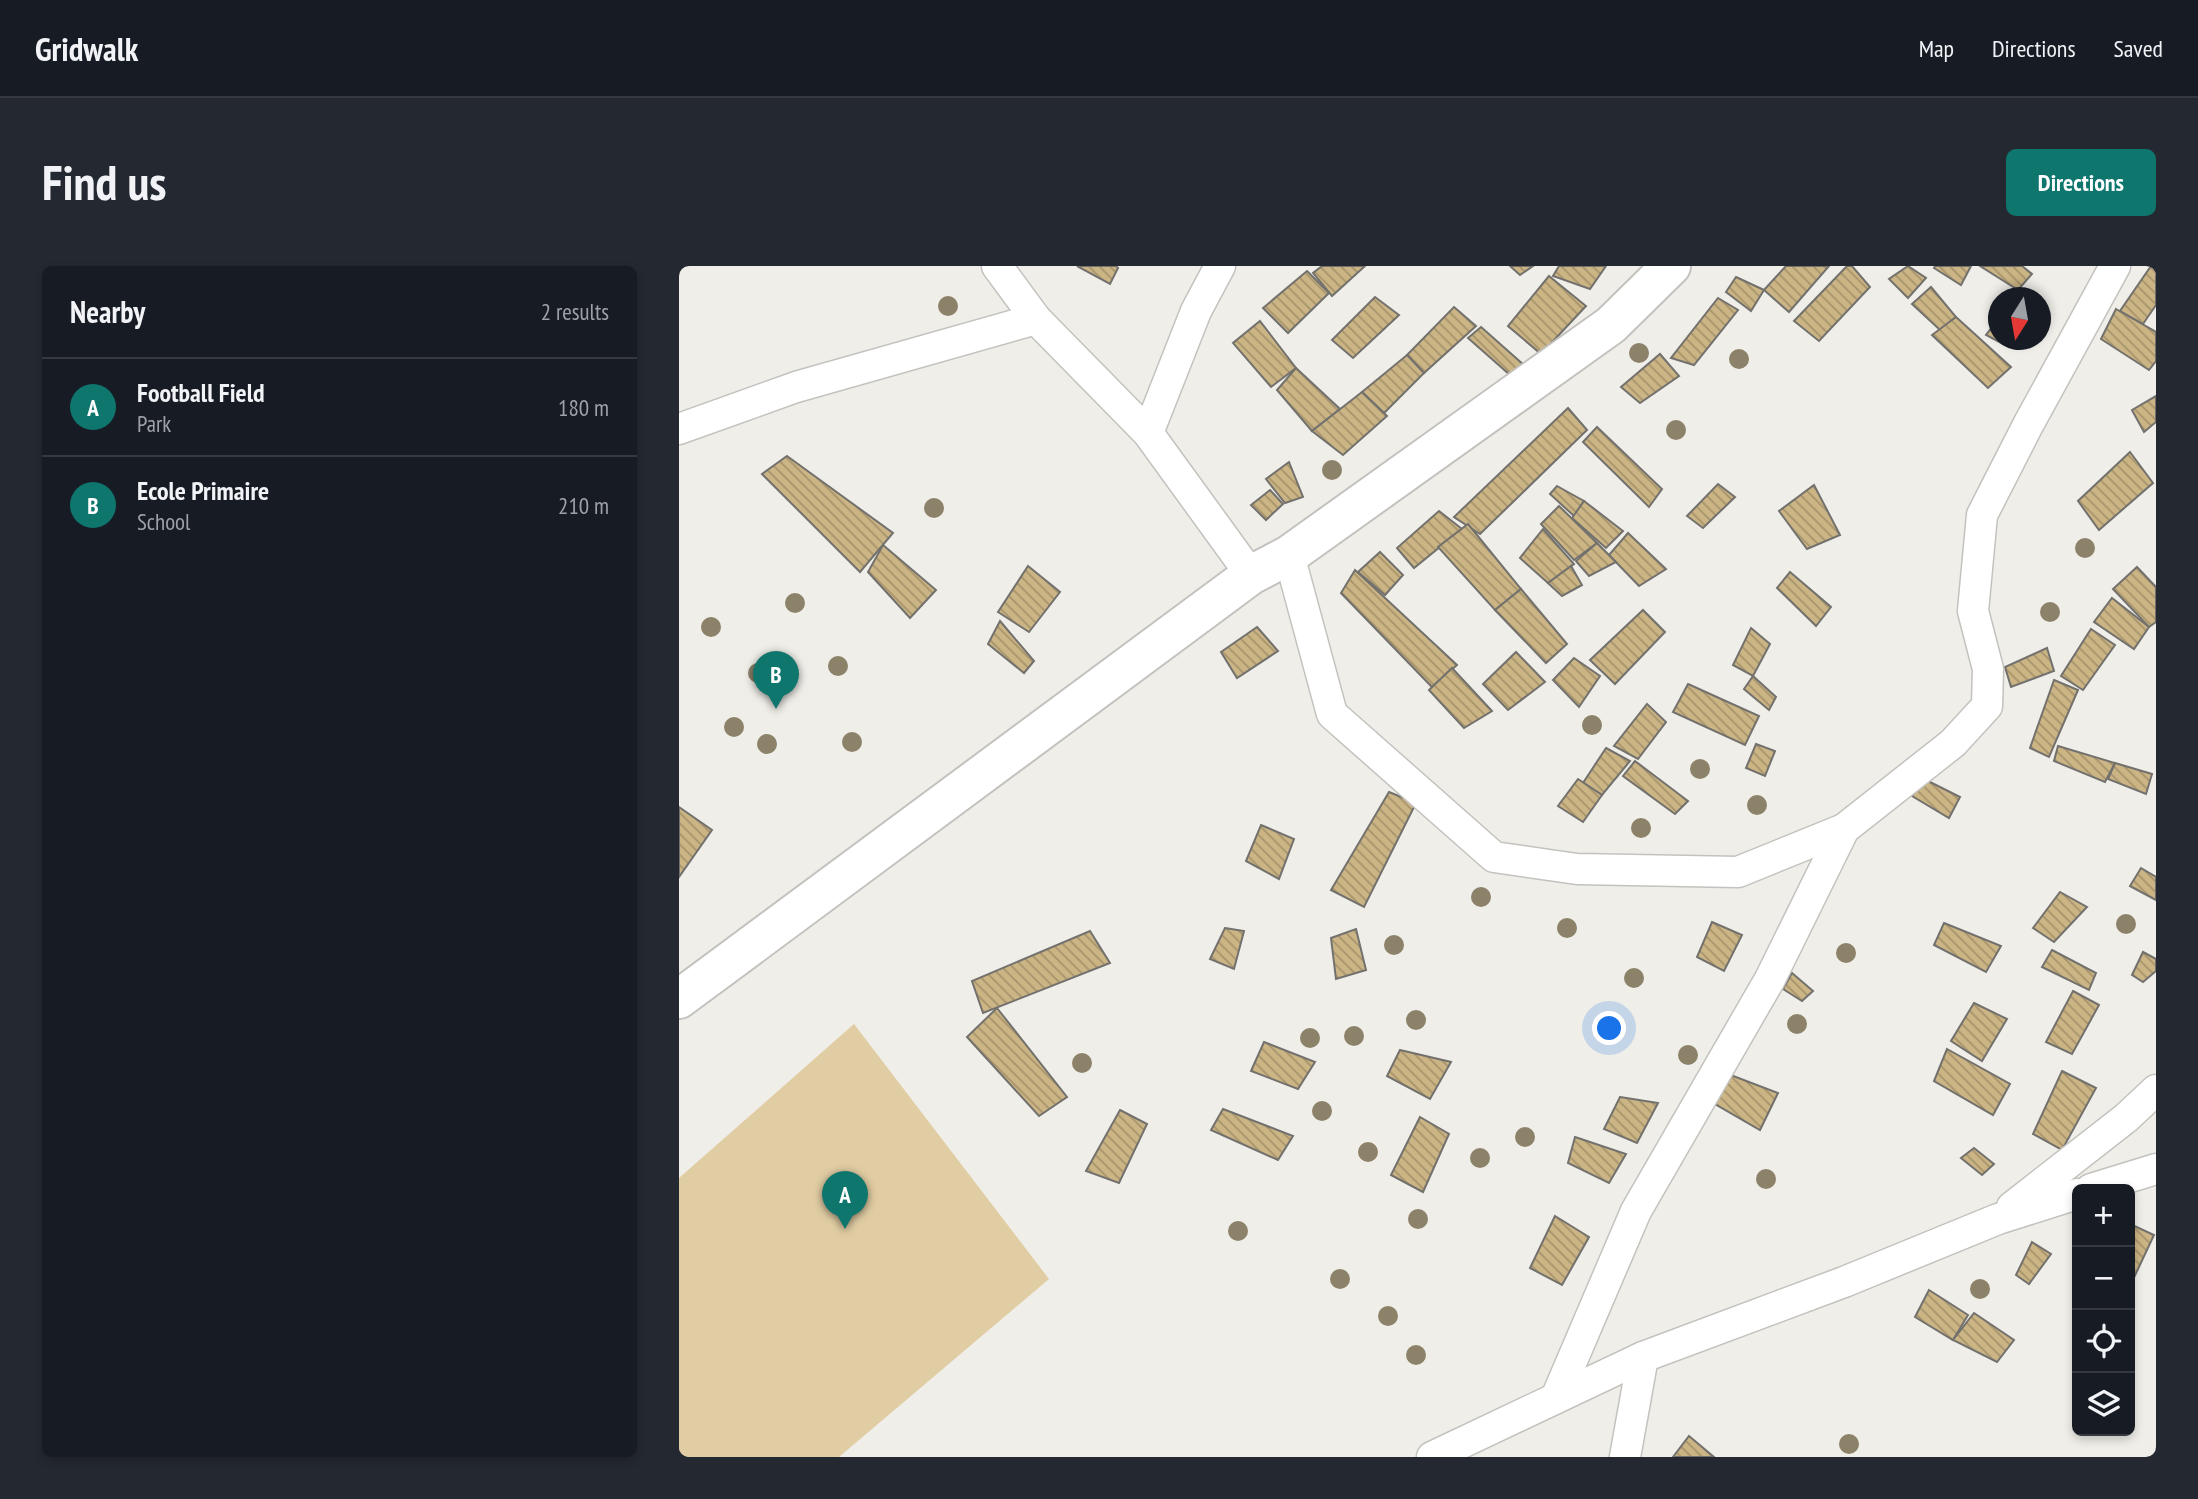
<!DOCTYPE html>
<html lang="en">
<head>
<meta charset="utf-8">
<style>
  :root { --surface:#171b24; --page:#242831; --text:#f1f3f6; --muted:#9ea1a6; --line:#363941; --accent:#0f766e }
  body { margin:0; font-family:"PT Sans Narrow",sans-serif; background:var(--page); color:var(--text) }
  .controls { position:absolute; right:21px; bottom:21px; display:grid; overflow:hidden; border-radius:10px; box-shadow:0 4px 10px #0003 }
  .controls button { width:63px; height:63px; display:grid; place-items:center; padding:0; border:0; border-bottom:2px solid var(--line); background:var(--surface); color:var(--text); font:35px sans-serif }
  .compass { position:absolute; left:1309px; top:21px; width:63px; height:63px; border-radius:50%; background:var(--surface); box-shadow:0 4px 10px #0003; rotate:191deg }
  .you { position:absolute; left:931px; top:763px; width:24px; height:24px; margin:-18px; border:5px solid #fff; border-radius:50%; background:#1a73e8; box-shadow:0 0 0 10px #1a73e833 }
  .badge { display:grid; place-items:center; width:46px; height:46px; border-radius:50%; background:var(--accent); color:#fff; font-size:23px; font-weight:700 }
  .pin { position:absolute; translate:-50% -58px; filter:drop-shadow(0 2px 4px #0008) }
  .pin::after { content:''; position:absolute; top:37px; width:24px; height:21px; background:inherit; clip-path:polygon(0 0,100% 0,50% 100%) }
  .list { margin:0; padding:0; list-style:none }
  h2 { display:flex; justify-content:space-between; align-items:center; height:91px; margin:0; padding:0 28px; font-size:30px }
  h2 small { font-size:23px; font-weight:400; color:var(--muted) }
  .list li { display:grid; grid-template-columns:46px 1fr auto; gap:21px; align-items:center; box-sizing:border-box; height:98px; padding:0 28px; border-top:2px solid var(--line) }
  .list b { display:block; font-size:26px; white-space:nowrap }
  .list p { margin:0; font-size:23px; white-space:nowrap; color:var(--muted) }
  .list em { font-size:23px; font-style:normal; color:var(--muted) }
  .icon { flex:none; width:38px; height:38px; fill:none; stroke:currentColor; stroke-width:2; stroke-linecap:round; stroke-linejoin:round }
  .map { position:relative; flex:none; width:1477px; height:1191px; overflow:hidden; border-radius:10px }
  header { display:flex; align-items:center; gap:42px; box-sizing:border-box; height:98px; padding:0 35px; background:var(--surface); border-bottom:2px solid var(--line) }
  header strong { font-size:33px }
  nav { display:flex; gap:38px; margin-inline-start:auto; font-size:24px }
  .intro { display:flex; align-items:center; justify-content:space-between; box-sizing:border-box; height:168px; padding:0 42px }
  h1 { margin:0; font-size:49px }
  .button { padding:18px 32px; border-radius:10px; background:var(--accent); color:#fff; font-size:24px; font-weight:700 }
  main { display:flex; gap:42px; padding:0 42px }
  aside { flex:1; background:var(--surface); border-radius:10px; box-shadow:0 4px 10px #0003 }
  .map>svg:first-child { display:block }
  .green { fill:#e1cda3 }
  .building { fill:url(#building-back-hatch); stroke:#73716d; stroke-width:2 }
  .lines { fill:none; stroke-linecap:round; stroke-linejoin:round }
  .street-casing { stroke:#c4c2be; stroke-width:33 }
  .secondary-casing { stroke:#c4c2be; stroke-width:42 }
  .street { stroke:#fff; stroke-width:30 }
  .secondary { stroke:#fff; stroke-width:38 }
  .tree { fill:#8c8269 }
</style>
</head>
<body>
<header>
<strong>Gridwalk</strong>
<nav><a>Map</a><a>Directions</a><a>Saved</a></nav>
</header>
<div class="intro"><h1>Find us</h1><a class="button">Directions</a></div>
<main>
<aside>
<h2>Nearby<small>2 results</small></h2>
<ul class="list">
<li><span class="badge">A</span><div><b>Football Field</b><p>Park</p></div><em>180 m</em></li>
<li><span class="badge">B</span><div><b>Ecole Primaire</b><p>School</p></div><em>210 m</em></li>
</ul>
</aside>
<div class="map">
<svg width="1477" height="1191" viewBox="0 0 1477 1191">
  <defs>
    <pattern id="building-back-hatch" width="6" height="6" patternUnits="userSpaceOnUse" patternTransform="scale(1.75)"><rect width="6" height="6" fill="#ccb584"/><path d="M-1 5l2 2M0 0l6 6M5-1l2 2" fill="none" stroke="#a6936c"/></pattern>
  </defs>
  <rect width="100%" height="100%" fill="#f0eee9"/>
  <polygon class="green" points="175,758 370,1013 160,1191 0,1191 0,912"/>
  <g class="building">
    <polygon points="398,0 437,0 439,2 431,18"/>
    <polygon points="643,0 686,0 653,30 634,7"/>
    <polygon points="831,0 854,0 841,9"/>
    <polygon points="880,0 927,0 911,23 874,10"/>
    <polygon points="1107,0 1150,0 1110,46 1085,24"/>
    <polygon points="1168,0 1173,0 1191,21 1140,75 1115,55"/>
    <polygon points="1229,0 1247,12 1229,32 1210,13"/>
    <polygon points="1256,0 1292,0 1282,19 1255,2"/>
    <polygon points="1301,0 1343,0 1353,8 1339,24"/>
    <polygon points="1472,0 1477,0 1477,39 1464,58 1441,45"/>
    <polygon points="628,5 650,27 609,67 584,42"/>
    <polygon points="870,10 907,40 862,88 829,60"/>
    <polygon points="1057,11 1085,24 1072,45 1047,26"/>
    <polygon points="1252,21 1277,51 1261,64 1233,38"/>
    <polygon points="696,31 720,49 674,92 653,74"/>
    <polygon points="1039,32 1059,44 1015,99 992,92"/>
    <polygon points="775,41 797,60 745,107 728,89"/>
    <polygon points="1437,43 1477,66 1477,95 1470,104 1422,73"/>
    <polygon points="1277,51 1332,101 1309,122 1253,69"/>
    <polygon points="1320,52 1320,74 1332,74 1326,79 1307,69"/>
    <polygon points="581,55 617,102 592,121 554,77"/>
    <polygon points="802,61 846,100 831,109 789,72"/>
    <polygon points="981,88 1000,110 961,137 942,121"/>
    <polygon points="728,89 745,107 705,147 683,126"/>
    <polygon points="617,102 661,143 633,165 598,124"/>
    <polygon points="683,126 708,150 664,189 633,165"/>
    <polygon points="1477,130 1477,156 1465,166 1453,144"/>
    <polygon points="889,142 908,164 801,268 775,251"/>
    <polygon points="918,161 983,223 970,241 904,176"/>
    <polygon points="1451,186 1474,217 1420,264 1399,235"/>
    <polygon points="108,190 214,267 181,306 83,208"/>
    <polygon points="610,196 624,231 606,237 587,213"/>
    <polygon points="1039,218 1056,231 1024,262 1008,250"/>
    <polygon points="1135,219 1161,269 1128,283 1100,245"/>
    <polygon points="878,220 905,235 895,250 871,228"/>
    <polygon points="591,224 604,238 587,254 572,239"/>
    <polygon points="905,235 944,265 927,282 893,252"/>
    <polygon points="880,240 918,277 895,294 862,258"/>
    <polygon points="760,245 783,263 735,302 718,282"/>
    <polygon points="789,258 842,323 816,344 759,281"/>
    <polygon points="864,263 895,298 869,317 841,292"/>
    <polygon points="949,267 987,303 960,320 930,289"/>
    <polygon points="918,277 937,296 910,310 897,295"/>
    <polygon points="204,279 257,324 231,352 189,306"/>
    <polygon points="701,286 724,309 706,329 679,306"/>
    <polygon points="349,300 381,326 350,366 319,346"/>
    <polygon points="892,300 903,319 883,330 869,317"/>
    <polygon points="1458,301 1477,321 1477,356 1470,361 1434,323"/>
    <polygon points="676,304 778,399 753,421 662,327"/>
    <polygon points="1111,306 1152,341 1137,360 1098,322"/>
    <polygon points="842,323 888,378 867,397 816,344"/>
    <polygon points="1433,332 1470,361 1455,383 1415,356"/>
    <polygon points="964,344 986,366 936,418 911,394"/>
    <polygon points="321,355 355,395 345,407 309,378"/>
    <polygon points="578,361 599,385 558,412 542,386"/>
    <polygon points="1072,362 1091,378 1074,410 1054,399"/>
    <polygon points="1412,363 1436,379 1404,424 1382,410"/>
    <polygon points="1368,382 1375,405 1332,421 1326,401"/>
    <polygon points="837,386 866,416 829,444 804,418"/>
    <polygon points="895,392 921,410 900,441 874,414"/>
    <polygon points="773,402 813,445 785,462 750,424"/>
    <polygon points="1074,410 1097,431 1090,444 1065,423"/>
    <polygon points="1375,414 1399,424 1370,491 1351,482"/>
    <polygon points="1009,418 1080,450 1066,479 994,446"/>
    <polygon points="968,438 987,456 959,493 935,480"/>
    <polygon points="1077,478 1096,485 1086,510 1067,502"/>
    <polygon points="1379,480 1436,497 1426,516 1375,495"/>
    <polygon points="927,482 951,495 923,529 904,517"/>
    <polygon points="956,495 1009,535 996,548 944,510"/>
    <polygon points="1436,497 1473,508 1467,528 1429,513"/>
    <polygon points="899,513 923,529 904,556 879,540"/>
    <polygon points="1245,513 1281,531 1270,552 1233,530"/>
    <polygon points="710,526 737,537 685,641 652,624"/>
    <polygon points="0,541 33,564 0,611"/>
    <polygon points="582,559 615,573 600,613 567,595"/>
    <polygon points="1462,602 1477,611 1477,634 1451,620"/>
    <polygon points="1381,626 1408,641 1375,676 1354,662"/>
    <polygon points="1033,656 1063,669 1045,705 1018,691"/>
    <polygon points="1265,657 1322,680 1307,706 1255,679"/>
    <polygon points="546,662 565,665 555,703 531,693"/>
    <polygon points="677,663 687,704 657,713 652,672"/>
    <polygon points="411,665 431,697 304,747 293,715"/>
    <polygon points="1373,684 1417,707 1410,724 1363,701"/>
    <polygon points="1464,686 1477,693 1477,705 1464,716 1453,709"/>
    <polygon points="1113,707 1134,725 1123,735 1104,723"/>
    <polygon points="1394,725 1420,739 1393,788 1367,776"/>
    <polygon points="1295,737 1328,753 1303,795 1272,775"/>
    <polygon points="318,742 388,831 360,850 288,771"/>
    <polygon points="585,776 636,796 619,823 572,805"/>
    <polygon points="1268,783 1331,818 1314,849 1255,815"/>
    <polygon points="721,784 772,796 751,833 708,810"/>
    <polygon points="1383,805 1417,822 1383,884 1354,868"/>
    <polygon points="1049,808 1099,827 1081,864 1036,838"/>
    <polygon points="941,831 979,837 958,877 925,863"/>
    <polygon points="544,843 614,870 599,894 532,864"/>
    <polygon points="441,844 468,858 440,917 407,905"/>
    <polygon points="741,851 770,868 744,926 712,909"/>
    <polygon points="896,871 947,888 930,917 889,897"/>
    <polygon points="1295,882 1315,898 1303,909 1282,892"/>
    <polygon points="876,950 910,971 883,1019 851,1002"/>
    <polygon points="1451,958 1475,969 1451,1020"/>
    <polygon points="1353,976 1372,988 1350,1018 1337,1009"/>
    <polygon points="1250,1024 1289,1049 1274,1074 1236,1051"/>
    <polygon points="1295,1047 1335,1074 1318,1096 1274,1074"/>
    <polygon points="1010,1170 1035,1191 994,1191"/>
  </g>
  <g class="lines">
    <defs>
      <g id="street">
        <polyline points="318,0 357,53 469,167 572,309"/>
        <polyline points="0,163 117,121 357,53"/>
        <polyline points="469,167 517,45 541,0"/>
        <polyline points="610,289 653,448 815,591 898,603 1059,606 1165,563"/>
        <polyline points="1412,923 1477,903"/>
        <polyline points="1333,941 1447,852 1477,824"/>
        <polyline points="877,1132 957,945 1091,713 1165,563 1274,477 1308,440 1309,403 1294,345 1303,249 1349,159 1436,0"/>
        <polyline points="753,1191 964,1091 1165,1016 1319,953 1398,928"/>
        <polyline points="946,1191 964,1091"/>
      </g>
      <polyline id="secondary" points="0,733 572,309 610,289 932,59 992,0"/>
    </defs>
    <use href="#street" class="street-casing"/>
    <use href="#secondary" class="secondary-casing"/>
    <use href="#street" class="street"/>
    <use href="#secondary" class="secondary"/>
  </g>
  <g class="tree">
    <circle cx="269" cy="40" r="10"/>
    <circle cx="960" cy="87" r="10"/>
    <circle cx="1060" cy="93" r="10"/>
    <circle cx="997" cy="164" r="10"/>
    <circle cx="653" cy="204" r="10"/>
    <circle cx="255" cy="242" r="10"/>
    <circle cx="1406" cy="282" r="10"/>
    <circle cx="116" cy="337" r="10"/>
    <circle cx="1371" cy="346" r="10"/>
    <circle cx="32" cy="361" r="10"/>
    <circle cx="159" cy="400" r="10"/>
    <circle cx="79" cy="407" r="10"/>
    <circle cx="913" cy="459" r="10"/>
    <circle cx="55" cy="461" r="10"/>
    <circle cx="173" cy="476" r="10"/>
    <circle cx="88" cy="478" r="10"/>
    <circle cx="1021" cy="503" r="10"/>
    <circle cx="1078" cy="539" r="10"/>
    <circle cx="962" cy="562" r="10"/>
    <circle cx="802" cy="631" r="10"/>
    <circle cx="1447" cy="658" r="10"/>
    <circle cx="888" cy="662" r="10"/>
    <circle cx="715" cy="679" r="10"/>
    <circle cx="1167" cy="687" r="10"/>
    <circle cx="955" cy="712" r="10"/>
    <circle cx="737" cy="754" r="10"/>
    <circle cx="1118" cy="758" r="10"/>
    <circle cx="675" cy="770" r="10"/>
    <circle cx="631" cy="772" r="10"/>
    <circle cx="1009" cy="789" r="10"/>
    <circle cx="403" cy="797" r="10"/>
    <circle cx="643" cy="845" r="10"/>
    <circle cx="846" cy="871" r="10"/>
    <circle cx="689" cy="886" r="10"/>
    <circle cx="801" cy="892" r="10"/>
    <circle cx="1087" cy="913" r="10"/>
    <circle cx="739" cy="953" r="10"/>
    <circle cx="559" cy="965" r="10"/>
    <circle cx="661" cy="1013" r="10"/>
    <circle cx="1301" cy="1023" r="10"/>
    <circle cx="709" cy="1050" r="10"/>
    <circle cx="737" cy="1089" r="10"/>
    <circle cx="1170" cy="1178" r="10"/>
  </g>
</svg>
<div class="controls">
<button>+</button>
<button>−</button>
<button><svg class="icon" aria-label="locate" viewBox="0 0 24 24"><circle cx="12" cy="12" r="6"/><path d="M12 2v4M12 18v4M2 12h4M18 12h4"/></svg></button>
<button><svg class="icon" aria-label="layers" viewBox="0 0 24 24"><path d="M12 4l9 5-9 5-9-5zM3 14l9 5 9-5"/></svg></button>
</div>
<svg class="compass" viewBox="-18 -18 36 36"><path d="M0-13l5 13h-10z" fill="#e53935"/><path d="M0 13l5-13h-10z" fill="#9ea1a6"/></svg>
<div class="you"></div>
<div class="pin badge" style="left:166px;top:963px">A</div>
<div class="pin badge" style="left:97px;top:443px">B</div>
</div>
</main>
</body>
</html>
